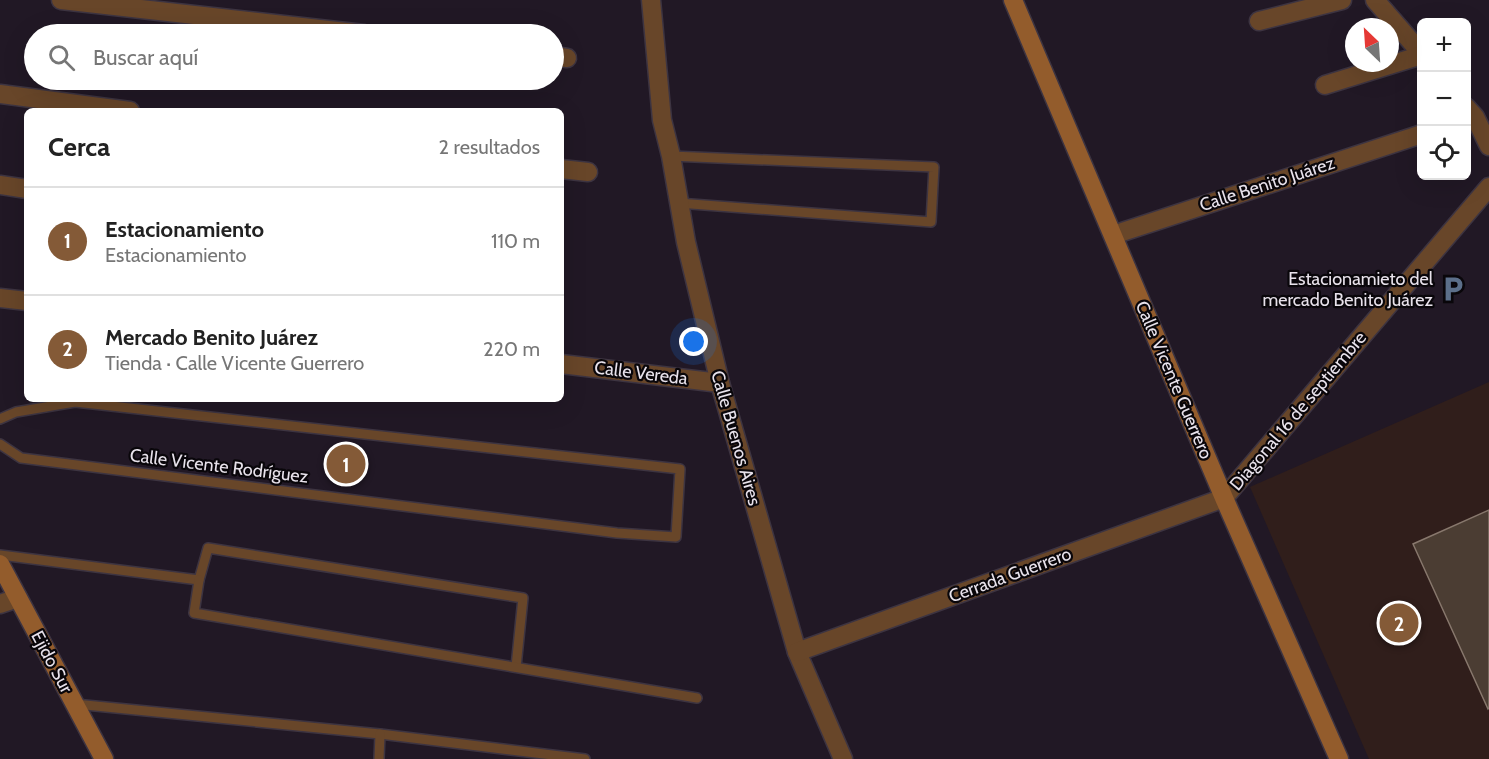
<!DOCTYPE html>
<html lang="es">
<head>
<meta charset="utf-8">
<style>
  :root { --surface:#fff; --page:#f6f6f6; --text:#222; --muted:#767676; --line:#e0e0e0; --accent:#845a37 }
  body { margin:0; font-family:Cabin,sans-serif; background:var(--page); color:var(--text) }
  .controls { position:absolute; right:18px; top:18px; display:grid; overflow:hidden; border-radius:9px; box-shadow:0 6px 24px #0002 }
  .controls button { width:54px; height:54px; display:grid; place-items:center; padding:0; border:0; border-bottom:2px solid var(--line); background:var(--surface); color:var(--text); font:30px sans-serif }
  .compass { position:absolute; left:1345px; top:18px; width:54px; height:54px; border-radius:50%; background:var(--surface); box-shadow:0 6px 24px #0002; rotate:335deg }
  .you { position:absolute; left:694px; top:342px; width:21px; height:21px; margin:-15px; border:4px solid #fff; border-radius:50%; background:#1a73e8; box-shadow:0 0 0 9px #1a73e833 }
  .badge { display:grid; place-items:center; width:39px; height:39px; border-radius:50%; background:var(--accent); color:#fff; font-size:20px; font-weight:700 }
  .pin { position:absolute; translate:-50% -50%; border:3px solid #fff; box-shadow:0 2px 6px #0006 }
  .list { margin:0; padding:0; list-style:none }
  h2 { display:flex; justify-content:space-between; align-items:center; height:78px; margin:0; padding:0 24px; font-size:26px }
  h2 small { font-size:20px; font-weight:400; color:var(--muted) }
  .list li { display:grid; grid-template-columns:39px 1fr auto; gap:18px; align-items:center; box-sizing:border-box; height:108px; padding:0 24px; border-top:2px solid var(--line) }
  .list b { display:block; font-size:22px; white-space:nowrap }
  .list p { margin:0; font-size:20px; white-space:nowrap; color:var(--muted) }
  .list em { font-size:20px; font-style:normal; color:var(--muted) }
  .icon { flex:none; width:33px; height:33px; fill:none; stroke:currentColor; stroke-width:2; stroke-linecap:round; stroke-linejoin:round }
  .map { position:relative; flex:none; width:1489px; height:759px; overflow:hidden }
  .search { position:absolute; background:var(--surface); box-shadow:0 6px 24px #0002; left:24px; top:24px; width:540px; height:66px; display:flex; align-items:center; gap:15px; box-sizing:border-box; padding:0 21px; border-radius:33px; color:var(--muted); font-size:22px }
  .panel { position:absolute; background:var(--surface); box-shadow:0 6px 24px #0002; left:24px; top:108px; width:540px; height:294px; border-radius:9px }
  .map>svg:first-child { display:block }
  .commercial { fill:#301e1b }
  .building { fill:#4b3d33; stroke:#88786d; stroke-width:1.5 }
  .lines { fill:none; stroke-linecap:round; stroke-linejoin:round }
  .lane-casing { stroke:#3d3441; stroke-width:12 }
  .street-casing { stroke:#3d3441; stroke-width:21 }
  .secondary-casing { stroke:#3d3441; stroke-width:21 }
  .lane { stroke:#684629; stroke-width:9 }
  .street { stroke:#684629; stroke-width:18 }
  .secondary { stroke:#935c2c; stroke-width:18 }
  .labels { text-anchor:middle; stroke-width:4.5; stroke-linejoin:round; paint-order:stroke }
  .street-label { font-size:18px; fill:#e8e2eb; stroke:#09060a }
  .poi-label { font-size:18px; fill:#e8e2eb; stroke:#09060a; text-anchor:end }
</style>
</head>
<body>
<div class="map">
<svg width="1489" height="759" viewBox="0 0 1489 759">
  <rect width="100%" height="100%" fill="#211825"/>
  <polygon class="commercial" points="1489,382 1489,759 1369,759 1250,487"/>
  <polygon class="building" points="1489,510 1489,708 1488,709 1413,544"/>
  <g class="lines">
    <defs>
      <g id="lane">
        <polyline points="671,156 934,167 931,222 678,203"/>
        <polyline points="0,419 16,412 75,402 680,469 676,537 617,533 21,458 0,444"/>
        <polyline points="0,555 199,580 208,548 523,598 516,667"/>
        <polyline points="199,580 194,613 697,698"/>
        <polyline points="75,704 380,734 585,759"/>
        <polyline points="379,759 380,734"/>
      </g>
      <g id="street">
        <polyline points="61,0 364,34"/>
        <polyline points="651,0 662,120 671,156 686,242 720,383 797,652 843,759"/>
        <polyline points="1375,0 1422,54"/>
        <polyline points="1259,21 1342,0"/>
        <polyline points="554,56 567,58"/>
        <polyline points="1325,85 1422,55"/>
        <polyline points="0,94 130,111"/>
        <polyline points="1466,107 1475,117 1489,146"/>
        <polyline points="561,169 588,172"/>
        <polyline points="0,185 27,189"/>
        <polyline points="1113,235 1422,134"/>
        <polyline points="0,298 27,301"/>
        <polyline points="561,364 720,383"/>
        <polyline points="0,604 18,598"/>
        <polyline points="797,652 1224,498 1489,187"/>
      </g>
      <g id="secondary">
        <polyline points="1013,0 1224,498 1339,759"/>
        <polyline points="0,564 104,759"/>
      </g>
    </defs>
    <use href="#lane" class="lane-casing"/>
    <use href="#street" class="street-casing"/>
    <use href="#secondary" class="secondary-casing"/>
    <use href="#lane" class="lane"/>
    <use href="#street" class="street"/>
    <use href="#secondary" class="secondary"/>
  </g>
  <defs>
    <symbol id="parking-bare" viewBox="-9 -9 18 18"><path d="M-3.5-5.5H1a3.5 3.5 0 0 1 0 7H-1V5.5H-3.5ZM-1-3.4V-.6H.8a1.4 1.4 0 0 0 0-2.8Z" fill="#5c6f8a" stroke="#09060a" stroke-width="2.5" paint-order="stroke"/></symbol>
  </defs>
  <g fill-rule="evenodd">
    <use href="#parking-bare" x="1434" y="270" width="38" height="38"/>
  </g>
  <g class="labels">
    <g class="street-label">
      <text transform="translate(1267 184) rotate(-18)" y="6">Calle Benito Juárez</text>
      <text transform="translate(641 373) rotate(7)" y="6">Calle Vereda</text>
      <text transform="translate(1174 380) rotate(67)" y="6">Calle Vicente Guerrero</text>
      <text transform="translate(1298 411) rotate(-50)" y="6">Diagonal 16 de septiembre</text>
      <text transform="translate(736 438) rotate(74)" y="6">Calle Buenos Aires</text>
      <text transform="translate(219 466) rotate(7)" y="6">Calle Vicente Rodríguez</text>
      <text transform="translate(1010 575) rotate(-20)" y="6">Cerrada Guerrero</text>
      <text transform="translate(52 662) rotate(62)" y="6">Ejido Sur</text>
    </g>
    <g class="poi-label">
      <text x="1433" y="285">Estacionamieto del<tspan x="1433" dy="21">mercado Benito Juárez</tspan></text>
    </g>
  </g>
</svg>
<div class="controls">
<button>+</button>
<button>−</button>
<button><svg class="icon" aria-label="locate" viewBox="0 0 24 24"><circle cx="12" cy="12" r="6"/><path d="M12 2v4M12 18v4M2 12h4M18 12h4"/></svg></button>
</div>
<svg class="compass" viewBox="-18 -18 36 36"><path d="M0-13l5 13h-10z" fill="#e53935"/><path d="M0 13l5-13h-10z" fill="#767676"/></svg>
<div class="you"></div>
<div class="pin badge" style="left:346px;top:464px">1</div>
<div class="pin badge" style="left:1399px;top:623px">2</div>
<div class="search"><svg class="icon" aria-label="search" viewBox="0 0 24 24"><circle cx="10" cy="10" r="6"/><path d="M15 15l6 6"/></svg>Buscar aquí</div>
<section class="panel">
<h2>Cerca<small>2 resultados</small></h2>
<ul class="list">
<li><span class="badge">1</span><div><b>Estacionamiento</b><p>Estacionamiento</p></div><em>110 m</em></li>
<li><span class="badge">2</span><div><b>Mercado Benito Juárez</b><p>Tienda · Calle Vicente Guerrero</p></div><em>220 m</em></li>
</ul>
</section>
</div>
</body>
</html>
